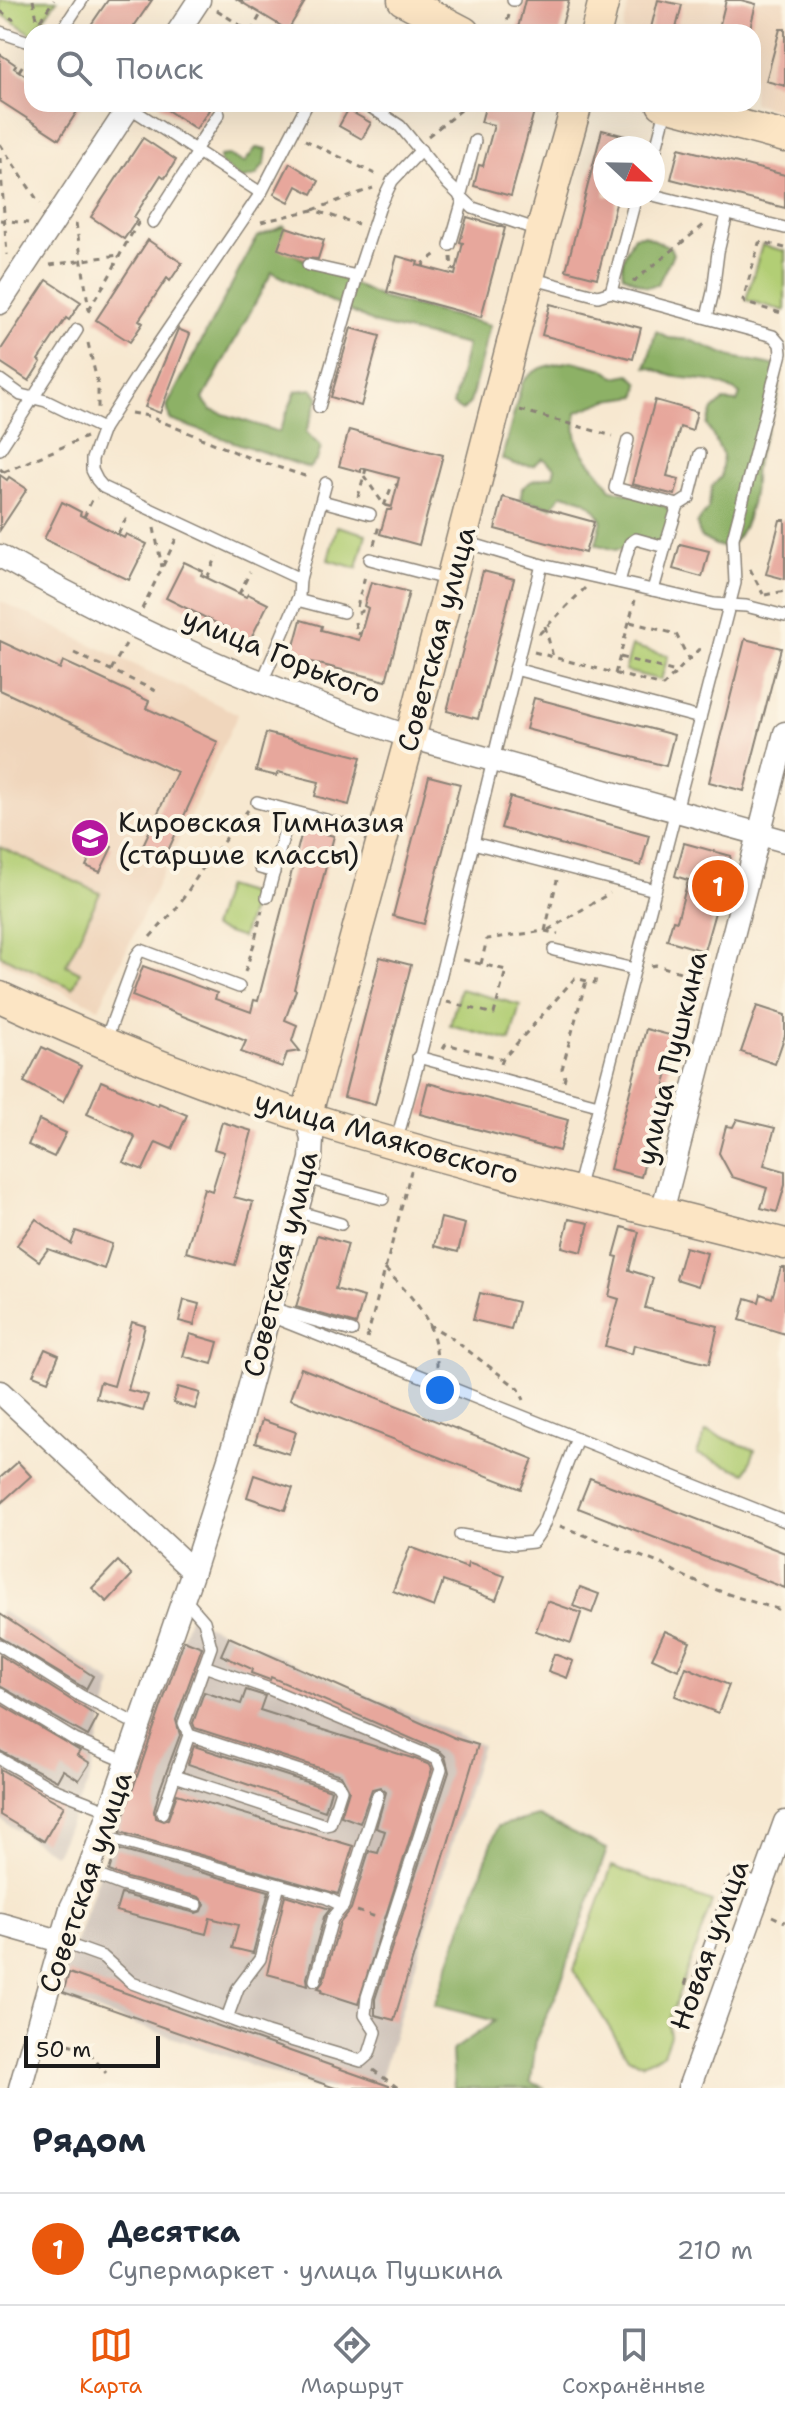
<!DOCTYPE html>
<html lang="ru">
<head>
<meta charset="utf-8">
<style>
  :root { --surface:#fff; --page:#f6f6f7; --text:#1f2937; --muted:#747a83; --line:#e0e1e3; --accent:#ea580c }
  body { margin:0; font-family:"Shantell Sans",sans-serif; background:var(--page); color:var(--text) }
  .compass { position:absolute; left:593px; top:136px; width:72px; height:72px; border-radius:50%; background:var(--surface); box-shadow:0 8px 32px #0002; rotate:112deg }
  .scale { position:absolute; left:24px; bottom:20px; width:136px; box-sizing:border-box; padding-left:8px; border:4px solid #1c1c1c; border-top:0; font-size:22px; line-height:28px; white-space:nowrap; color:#1c1c1c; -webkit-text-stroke:6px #fcf5e5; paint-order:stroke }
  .you { position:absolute; left:440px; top:1390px; width:28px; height:28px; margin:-20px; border:6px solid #fff; border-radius:50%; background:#1a73e8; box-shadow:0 0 0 12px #1a73e833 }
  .badge { display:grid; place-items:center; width:52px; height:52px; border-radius:50%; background:var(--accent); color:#fff; font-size:26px; font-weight:700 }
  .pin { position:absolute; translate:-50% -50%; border:4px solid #fff; box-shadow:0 2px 8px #0006 }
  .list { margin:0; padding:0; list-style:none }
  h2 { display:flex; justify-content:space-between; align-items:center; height:104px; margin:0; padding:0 32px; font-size:34px }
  h2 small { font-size:26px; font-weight:400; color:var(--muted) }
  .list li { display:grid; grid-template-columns:52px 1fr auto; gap:24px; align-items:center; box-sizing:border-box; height:112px; padding:0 32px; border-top:2px solid var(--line) }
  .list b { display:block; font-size:30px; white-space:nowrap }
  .list p { margin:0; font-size:26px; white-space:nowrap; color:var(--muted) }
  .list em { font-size:26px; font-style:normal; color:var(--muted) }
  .icon { flex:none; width:44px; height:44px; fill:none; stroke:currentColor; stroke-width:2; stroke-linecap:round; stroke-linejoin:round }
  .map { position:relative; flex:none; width:785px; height:2088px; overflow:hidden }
  .search { position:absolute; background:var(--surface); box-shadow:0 8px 32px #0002; left:24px; right:24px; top:24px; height:88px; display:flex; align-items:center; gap:20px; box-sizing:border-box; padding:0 28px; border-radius:24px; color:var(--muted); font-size:30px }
  .sheet { height:216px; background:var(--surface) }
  nav { display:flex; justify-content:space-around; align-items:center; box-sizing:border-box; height:112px; border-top:2px solid var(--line); background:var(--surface); font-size:22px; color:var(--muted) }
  nav a { display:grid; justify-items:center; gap:4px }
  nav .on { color:var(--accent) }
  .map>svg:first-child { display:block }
  .built { fill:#f0d6bc }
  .industrial { fill:#cec2b9 }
  .green { fill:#b2ce74; stroke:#677548; stroke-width:2 }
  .forest { fill:#8db166; stroke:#546641; stroke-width:2 }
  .building { fill:#e7a79c }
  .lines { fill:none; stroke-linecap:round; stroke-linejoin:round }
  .lane-casing { stroke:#8a8276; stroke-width:14 }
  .street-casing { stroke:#8a8276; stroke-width:25 }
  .secondary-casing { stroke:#8a8276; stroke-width:33 }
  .path { stroke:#8a8276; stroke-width:3; stroke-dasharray:6 6; stroke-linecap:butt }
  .lane { stroke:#fff; stroke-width:11 }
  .street { stroke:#fff; stroke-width:22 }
  .secondary { stroke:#fce5c4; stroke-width:30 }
  .labels { text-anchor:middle; stroke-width:8; stroke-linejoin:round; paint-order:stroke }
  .street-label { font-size:28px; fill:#1c1c1c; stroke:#fcf5e5 }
  .poi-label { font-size:28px; fill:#1c1c1c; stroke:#fcf5e5; text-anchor:start }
</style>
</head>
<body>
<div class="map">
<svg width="785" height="2088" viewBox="0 0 785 2088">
  <rect width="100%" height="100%" fill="#fcf5e5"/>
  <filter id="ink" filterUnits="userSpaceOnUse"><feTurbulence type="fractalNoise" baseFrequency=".0125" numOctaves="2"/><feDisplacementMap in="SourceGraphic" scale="16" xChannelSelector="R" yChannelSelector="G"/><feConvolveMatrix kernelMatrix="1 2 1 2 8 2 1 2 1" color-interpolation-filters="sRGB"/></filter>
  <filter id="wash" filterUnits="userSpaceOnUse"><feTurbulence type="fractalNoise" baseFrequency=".006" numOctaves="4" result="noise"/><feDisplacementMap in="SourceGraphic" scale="32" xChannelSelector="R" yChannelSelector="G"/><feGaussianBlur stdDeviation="1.8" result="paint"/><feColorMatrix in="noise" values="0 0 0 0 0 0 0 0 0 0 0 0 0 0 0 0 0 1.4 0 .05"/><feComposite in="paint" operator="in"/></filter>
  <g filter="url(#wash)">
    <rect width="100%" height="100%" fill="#f7e8d0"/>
    <g class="built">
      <polygon points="630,0 785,0 785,112 753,103 753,32 622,32"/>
      <polygon points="0,601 238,714 99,1008 0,961"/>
    </g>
    <g class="industrial">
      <polygon points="0,1610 112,1683 89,1782 55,1855 0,1819"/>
      <polygon points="189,1617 482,1745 378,2088 316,2088 57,1997"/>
    </g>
    <g class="green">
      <polygon points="0,0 57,0 32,34 0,13"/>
      <polygon points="762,245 785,251 785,311 746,300"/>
      <polygon points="337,526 366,534 357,568 328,560"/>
      <polygon points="632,646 668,656 661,680 625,671"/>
      <polygon points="0,847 100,893 66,965 80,972 73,988 0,955"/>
      <polygon points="225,886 255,895 242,938 212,928"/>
      <polygon points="460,989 520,1005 510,1041 450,1025"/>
      <polygon points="706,1431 755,1450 746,1473 697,1454"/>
      <polygon points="612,1866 712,1902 668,2023 670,2035 663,2054 643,2064 628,2058 574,1970"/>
    </g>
    <g class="forest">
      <polygon points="256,148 267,149 265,163 256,176 241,180 220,163 220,156 229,155 244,163"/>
      <polygon points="284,226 295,240 291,253 382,298 490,325 470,403 462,411 453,405 467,345 376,324 272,272 203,399 211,410 279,432 296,391 312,389 319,397 306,432 321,447 317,460 309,468 170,420 167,406 257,237"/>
      <path d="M644,235L670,247L673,254L658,284L647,287L623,275C620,261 627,248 634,236Z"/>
      <path d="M656,331L669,338L690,340L732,357L778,366C785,400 763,431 756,462C753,472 755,483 753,493C750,513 743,537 726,548L715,545L700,537L697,523L708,509L712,486L721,477L723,455L707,425L713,410L723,401L737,402L740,394C714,378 705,381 677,377C666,376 657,368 646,367Z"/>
      <path d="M572,361L604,369L615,377L630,374L639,383L637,396L608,400L577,412C569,452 593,459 611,489C636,496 697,503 669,542L615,550L596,544L602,520C592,502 582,498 562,494L552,507L521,499L522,488L532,481L553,476L555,468L543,458L533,466L514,464L502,459L522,383C535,366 551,365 572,361Z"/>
      <polygon points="538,1816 607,1849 558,1991 536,2039 531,2082 545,2088 454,2088 452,2051 495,2021 434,2005 498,1826"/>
    </g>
    <g id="blocks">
      <g class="building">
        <polygon points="108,0 152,0 130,32 86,32"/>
        <polygon points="238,0 306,0 288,30"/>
        <polygon points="525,0 569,0 560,32 517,32"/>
        <polygon points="658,0 682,5 675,32 650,32"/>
        <polygon points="726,0 741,0 756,4 749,32 718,32"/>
        <polygon points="780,29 785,29 785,86 766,81"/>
        <polygon points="0,54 16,65 14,68 32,80 32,104 82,104 59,139 0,101"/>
        <polygon points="158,104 200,104 209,110 196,129"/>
        <polygon points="486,104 536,104 511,196 474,186 479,165 483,166 494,125 481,122"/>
        <polygon points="348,110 371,123 362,139 339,126"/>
        <polygon points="602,130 649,142 647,148 605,148 605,196 618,196 597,278 566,270"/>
        <polygon points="143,138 176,160 165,178 161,175 134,217 137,220 124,239 91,217"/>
        <polygon points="679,148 785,175 785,208 671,179"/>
        <polygon points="290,163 319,181 312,194 297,186 289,202 274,194"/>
        <polygon points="467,217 505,228 481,317 387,292 397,256 418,262 417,265 455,275 463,243 460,242"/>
        <polygon points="286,227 324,240 318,259 304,258 278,249"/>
        <polygon points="148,240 182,263 170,281 167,278 139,320 143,323 130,342 96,320"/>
        <polygon points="47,280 81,302 69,320 66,318 38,360 41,362 29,381 0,362 0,351"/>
        <polygon points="550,304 641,328 633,359 542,335"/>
        <polygon points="351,328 380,336 361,406 331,397"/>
        <polygon points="178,329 190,334 160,413 145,407"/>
        <polygon points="655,400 697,412 692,431 680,427 667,476 679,479 675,495 632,484"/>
        <polygon points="349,430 443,455 419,545 380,534 387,510 391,510 399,478 361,468 361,472 339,466"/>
        <polygon points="0,475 7,480 9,477 27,489 0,530"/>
        <polygon points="503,497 594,522 585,553 495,529"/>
        <polygon points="62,502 81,512 80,515 124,538 126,534 147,544 129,580 44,539"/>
        <polygon points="780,520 785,520 785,579 766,574"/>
        <polygon points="680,544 709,551 702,577 673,569"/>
        <polygon points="184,562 203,571 201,575 246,597 248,594 268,604 250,640 166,598"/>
        <polygon points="483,571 514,579 478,719 447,711"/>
        <polygon points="371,582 409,592 386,681 291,657 301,620 322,626 321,630 359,640 368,608 364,606"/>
        <polygon points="745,639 781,648 744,791 709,782"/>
        <polygon points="0,641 60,669 63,661 89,673 149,701 146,708 218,742 166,855 143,845 177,772 0,690"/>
        <polygon points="534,698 674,735 666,766 526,729"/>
        <polygon points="266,733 361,757 349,805 315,796 319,782 278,772 277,776 256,771"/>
        <polygon points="429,776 460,784 424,924 393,916"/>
        <polygon points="510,797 649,835 641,866 501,828"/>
        <polygon points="303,828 334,836 294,989 296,990 285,1020 297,1025 292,1041 300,1051 287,1053 282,1067 241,1052 246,1041 132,996 143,966 217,993 215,999 251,1012 254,1000 258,1001"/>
        <polygon points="98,840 112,847 100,872 86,866"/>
        <polygon points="684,843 731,856 704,951 667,940 673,920 677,921 688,880 675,876"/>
        <polygon points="380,957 411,965 375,1105 344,1097"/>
        <polygon points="757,1006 785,1015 785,1035 775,1064 741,1052"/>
        <polygon points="646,1029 677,1037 641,1177 610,1169"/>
        <polygon points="42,1047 81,1066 63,1102 24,1082"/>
        <polygon points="101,1081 158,1106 159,1103 187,1115 172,1149 156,1142 143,1170 123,1162 135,1138 133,1135 87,1114"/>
        <polygon points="428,1083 568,1120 559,1151 420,1114"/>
        <polygon points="737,1119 775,1128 764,1165 785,1171 785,1185 777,1212 761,1208 767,1188 732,1177 719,1153 726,1126 733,1127"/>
        <polygon points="39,1120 66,1133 54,1157 28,1145"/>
        <polygon points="222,1122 252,1131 234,1197 253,1202 235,1265 186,1252 204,1188 212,1191 224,1152 214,1149"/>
        <polygon points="441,1218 465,1224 458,1252 434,1246"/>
        <polygon points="36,1219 71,1244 76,1231 112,1244 104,1269 48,1249 39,1261 17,1245"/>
        <polygon points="569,1219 589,1223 582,1252 562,1247"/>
        <polygon points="622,1227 639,1232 629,1270 653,1278 645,1308 718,1326 709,1364 634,1345 632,1354 605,1346 619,1299 609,1296 618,1257 614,1256"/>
        <polygon points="317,1235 348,1244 335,1289 364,1297 356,1324 296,1307"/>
        <polygon points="685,1247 707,1253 698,1286 676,1279"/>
        <polygon points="781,1268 785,1268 785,1334 740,1320 746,1298 759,1302 761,1294 772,1298"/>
        <polygon points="480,1293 518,1302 511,1329 473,1320"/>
        <polygon points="184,1300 199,1304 194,1325 179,1321"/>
        <polygon points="132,1322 145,1326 128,1390 148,1395 143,1411 96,1398 100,1382 114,1386"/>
        <polygon points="190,1334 218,1342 212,1364 183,1356"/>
        <polygon points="45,1349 59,1355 48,1381 33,1375"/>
        <polygon points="301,1368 533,1459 521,1489 290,1399"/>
        <polygon points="178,1387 200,1393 195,1409 173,1403"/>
        <polygon points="262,1420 296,1432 289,1454 255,1443"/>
        <polygon points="18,1462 31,1476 0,1504 0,1478"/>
        <polygon points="254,1475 293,1488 285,1510 247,1497"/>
        <polygon points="590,1478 785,1553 785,1588 578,1508"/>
        <polygon points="410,1547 467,1568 468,1563 505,1576 496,1600 443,1581 434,1607 393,1591"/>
        <polygon points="118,1561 132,1575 107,1602 92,1588"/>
        <polygon points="580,1587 599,1594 592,1613 573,1606"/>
        <polygon points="547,1601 581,1613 571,1643 536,1631"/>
        <polygon points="0,1614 93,1676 86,1689 0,1637"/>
        <polygon points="665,1631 690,1642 678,1670 652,1658"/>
        <polygon points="229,1637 455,1738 478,1745 394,2020 375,2015 375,1999 449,1772 445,1756 440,1751 271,1677 270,1680 251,1673 252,1669 221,1655"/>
        <polygon points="184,1640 202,1647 176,1720 180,1735 160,1789 154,1811 155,1818 163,1821 168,1819 177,1794 353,1846 338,1894 120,1832 121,1829 119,1829"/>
        <polygon points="554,1654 573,1661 567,1678 548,1671"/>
        <polygon points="0,1655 98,1717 88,1736 0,1686"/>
        <polygon points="686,1667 729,1685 718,1713 675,1696"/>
        <polygon points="246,1690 265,1696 260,1710 415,1759 430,1765 432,1769 358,2004 321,1992 322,1989 318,1988 323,1982 340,1923 351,1909 369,1851 378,1853 385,1831 376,1828 386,1792 380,1787 372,1789 360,1823 341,1816 349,1790 341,1775 195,1728 193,1723 204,1692 241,1704"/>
        <polygon points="0,1704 80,1751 77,1755 90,1763 79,1780 63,1770 57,1781 0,1751"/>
        <polygon points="194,1746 331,1790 325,1811 188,1764"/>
        <polygon points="0,1769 64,1806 44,1841 0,1815"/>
        <polygon points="116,1849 269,1891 253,1953 232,1948 238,1925 210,1918 206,1934 116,1911 121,1894 196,1913 202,1911 205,1904 199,1897 127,1878 109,1871"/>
        <polygon points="285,1895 330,1909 324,1917 307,1978 308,1985 267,1974"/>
        <polygon points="69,1973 389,2086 389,2088 335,2088 63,1992"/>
      </g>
    </g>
  </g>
  <g filter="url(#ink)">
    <use href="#blocks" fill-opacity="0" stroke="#8a8276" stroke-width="2"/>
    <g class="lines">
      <defs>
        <g id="lane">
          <polyline points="513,0 514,0"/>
          <polyline points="0,32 32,43"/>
          <polyline points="61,32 82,0"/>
          <polyline points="366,104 400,126 448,184 473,208 541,231"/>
          <polyline points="129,107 261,193"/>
          <polyline points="195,150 219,114"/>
          <polyline points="653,160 667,106"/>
          <polyline points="653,195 785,228"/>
          <polyline points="460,197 475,141"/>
          <polyline points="153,222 198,152"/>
          <polyline points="450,245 463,200"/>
          <polyline points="308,265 357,276"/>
          <polyline points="530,278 598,296 611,292 773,336 780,344 781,353 733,538 735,583 700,718"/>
          <polyline points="611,292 635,200 640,196"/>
          <polyline points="707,317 713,292 718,252 727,214"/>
          <polyline points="0,380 21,395 46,401 103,429"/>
          <polyline points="319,407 357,276 380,206 392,181 421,150"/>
          <polyline points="628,440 615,488 678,505"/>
          <polyline points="0,449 77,330"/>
          <polyline points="322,501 370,514"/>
          <polyline points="462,541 542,565 714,604 746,606 785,616"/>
          <polyline points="665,547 678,505 689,498 700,454"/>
          <polyline points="370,559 450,580"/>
          <polyline points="300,579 103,487 97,480 92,470 92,459 103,429 148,359 261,193 307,104"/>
          <polyline points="619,582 630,543 636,539 665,547 653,590"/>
          <polyline points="297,600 343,612"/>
          <polyline points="515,669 700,718 577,1190"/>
          <polyline points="262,682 299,596 300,579 326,483"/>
          <polyline points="257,802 383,835"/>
          <polyline points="473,843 655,890"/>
          <polyline points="260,868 274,872"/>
          <polyline points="267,897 290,811"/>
          <polyline points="554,950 634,969"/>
          <polyline points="105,1042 137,955 141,950 239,987"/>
          <polyline points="418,1057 598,1105"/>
          <path d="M396,1142C451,951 491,757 542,565"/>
          <polyline points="306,1178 383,1199"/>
          <polyline points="296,1211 341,1224"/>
          <polyline points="270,1308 352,1331"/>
          <polyline points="268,1315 785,1521"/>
          <polyline points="460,1535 514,1544 533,1542 542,1529 577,1438"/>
          <polyline points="0,1645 81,1696 140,1726"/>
          <polyline points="0,1694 75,1740 127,1762"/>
          <polyline points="0,1759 51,1788 110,1811"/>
          <polyline points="175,1776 325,1825 330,1824 341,1790 337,1783 189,1735"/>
          <polyline points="162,1813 189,1735 184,1723 211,1647 204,1621 184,1598"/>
          <polyline points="101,1836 327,1898 343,1906"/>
          <polyline points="88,1872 124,1886 197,1905"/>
          <polyline points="61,1942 103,1957 132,1983 267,2033 361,2061 369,2054 376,2032 365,2015 367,1997 441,1769 437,1759 267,1688 204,1666"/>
          <polyline points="700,1973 733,1882 741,1878 762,1886"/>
          <polyline points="315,1980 332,1919 343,1906 378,1795"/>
          <polyline points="227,2018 238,1988 260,1959 279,1885"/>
        </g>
        <g id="street">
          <polyline points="178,32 199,0"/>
          <polyline points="0,303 131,104"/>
          <path d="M0,556C130,630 269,690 410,737L785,841"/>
          <polyline points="662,1212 785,733"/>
          <polyline points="0,1392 193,1571"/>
          <polyline points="0,1924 60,1941"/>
          <polyline points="20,2088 71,1908 88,1872 110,1811 193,1571 235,1440 311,1159 312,1138 306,1117"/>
          <polyline points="689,2088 785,1822"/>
        </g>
        <g id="secondary">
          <polyline points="403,0 464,32"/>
          <polyline points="596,32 604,0"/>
          <polyline points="662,104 785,137"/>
          <path d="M0,997C112,1049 227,1094 345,1129C490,1173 639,1206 785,1244"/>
          <polyline points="306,1117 416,716 541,231 577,104"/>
        </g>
      </defs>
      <use href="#lane" class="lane-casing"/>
      <use href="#street" class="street-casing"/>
      <use href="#secondary" class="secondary-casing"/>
      <g class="path">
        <polyline points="33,0 38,23"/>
        <polyline points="217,10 250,32"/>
        <polyline points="0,11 14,20"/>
        <polyline points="33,30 54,0"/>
        <polyline points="251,32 261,14"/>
        <polyline points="504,32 509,15"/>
        <polyline points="19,71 28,57"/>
        <polyline points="428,136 469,104"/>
        <polyline points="305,140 377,175"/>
        <polyline points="0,144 40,204"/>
        <polyline points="0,158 7,255"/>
        <polyline points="313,210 373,188"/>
        <polyline points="0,220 28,223"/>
        <polyline points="261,222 313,210 358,224"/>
        <polyline points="76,223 89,310 85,317"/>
        <polyline points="785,248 762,242 759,243 743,300 745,303 785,314"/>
        <polyline points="451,257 452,269 456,270"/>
        <polyline points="50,265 118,255"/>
        <polyline points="423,267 424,263 437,254"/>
        <polyline points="633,282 705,224"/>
        <path d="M89,310C96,295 106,284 113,269C121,252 129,238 139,222"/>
        <polyline points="88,343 98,385 98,410"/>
        <polyline points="520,410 613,436"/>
        <polyline points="131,413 148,416 247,457 311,478"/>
        <polyline points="0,469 4,472 2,476"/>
        <polyline points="4,472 86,437"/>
        <polyline points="364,476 384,505 392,507"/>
        <polyline points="358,497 366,469"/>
        <polyline points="384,506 391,488 398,484"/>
        <polyline points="84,517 92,500 97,498"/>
        <polyline points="154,528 162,567"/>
        <polyline points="118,534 129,513"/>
        <polyline points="374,545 379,525"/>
        <polyline points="750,569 763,594"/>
        <polyline points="207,578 217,556"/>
        <polyline points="239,594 250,572"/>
        <polyline points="765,595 785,591"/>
        <polyline points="357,607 366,572"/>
        <polyline points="142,609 177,537"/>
        <polyline points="358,613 362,611 367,612"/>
        <polyline points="355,622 357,633 360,634"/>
        <polyline points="630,622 676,634 689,660"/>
        <polyline points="545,626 553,657"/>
        <polyline points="539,634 585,588"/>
        <polyline points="534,652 663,686 702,646"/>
        <polyline points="74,653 156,691"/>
        <polyline points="620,657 676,672"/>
        <polyline points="111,670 127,642"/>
        <polyline points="615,674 635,600"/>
        <polyline points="548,930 610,893"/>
        <polyline points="545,931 557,880"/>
        <polyline points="150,937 176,909 203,868 248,810"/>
        <polyline points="481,964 487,939 545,931 558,934"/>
        <polyline points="651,966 656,965 701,978"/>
        <polyline points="245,972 254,944 262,910"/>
        <polyline points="447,1002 494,1014 506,970 460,959"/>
        <polyline points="443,1049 446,1044 503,1059"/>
        <polyline points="501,1064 503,1059 575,978 595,983 596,976"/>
        <polyline points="564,1081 565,1077 562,1069 586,981"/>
        <path d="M385,1269C415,1300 438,1322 437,1368"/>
        <polyline points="428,1324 450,1337 519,1389 524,1400"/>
        <polyline points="367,1338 411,1171"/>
        <path d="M560,1526L664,1565C699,1587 745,1600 785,1611"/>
        <polyline points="357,1911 376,1917"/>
        <polyline points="772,1916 785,1922"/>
        <polyline points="687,1979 685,1985 701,1991"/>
        <polyline points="56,2040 87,2050 106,2073"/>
        <polyline points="373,2070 398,2088"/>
      </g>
      <use href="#lane" class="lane"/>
      <use href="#street" class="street"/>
      <use href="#secondary" class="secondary"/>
    </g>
  </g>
  <defs>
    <symbol id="school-disc" viewBox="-11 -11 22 22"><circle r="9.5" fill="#b5179e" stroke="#fcf5e5"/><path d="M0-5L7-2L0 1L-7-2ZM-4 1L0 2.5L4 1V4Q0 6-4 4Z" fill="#fff"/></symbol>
  </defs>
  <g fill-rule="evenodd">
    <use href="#school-disc" x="68" y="816" width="44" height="44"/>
  </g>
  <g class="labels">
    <g class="street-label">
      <text transform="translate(436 639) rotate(-75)" y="10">Советская улица</text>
      <text transform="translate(282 655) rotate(22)" y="10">улица Горького</text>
      <text transform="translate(671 1058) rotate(-76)" y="10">улица Пушкина</text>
      <text transform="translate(387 1137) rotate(16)" y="10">улица Маяковского</text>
      <text transform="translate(280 1264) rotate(-76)" y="10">Советская улица</text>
      <text transform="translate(85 1882) rotate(-71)" y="10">Советская улица</text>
      <text transform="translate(709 1945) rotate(-70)" y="10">Новая улица</text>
    </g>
    <g class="poi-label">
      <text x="118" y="832">Кировская Гимназия<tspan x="118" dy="32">(старшие классы)</tspan></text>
    </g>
  </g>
</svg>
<svg class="compass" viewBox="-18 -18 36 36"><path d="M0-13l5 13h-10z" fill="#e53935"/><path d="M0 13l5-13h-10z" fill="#747a83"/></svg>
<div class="scale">50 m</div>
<div class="you"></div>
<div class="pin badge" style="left:718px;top:886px">1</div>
<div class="search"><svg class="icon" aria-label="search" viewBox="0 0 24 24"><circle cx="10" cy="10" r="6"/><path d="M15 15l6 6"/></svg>Поиск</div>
</div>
<section class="sheet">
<h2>Рядом<small></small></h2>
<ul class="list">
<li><span class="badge">1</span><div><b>Десятка</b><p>Супермаркет · улица Пушкина</p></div><em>210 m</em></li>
</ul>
</section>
<nav>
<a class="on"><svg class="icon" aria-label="map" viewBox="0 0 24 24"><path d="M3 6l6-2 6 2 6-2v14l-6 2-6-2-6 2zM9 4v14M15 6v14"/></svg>Карта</a>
<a><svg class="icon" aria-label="directions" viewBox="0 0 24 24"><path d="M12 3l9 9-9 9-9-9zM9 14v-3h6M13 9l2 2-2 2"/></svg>Маршрут</a>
<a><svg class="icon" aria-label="saved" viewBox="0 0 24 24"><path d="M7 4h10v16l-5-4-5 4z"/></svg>Сохранённые</a>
</nav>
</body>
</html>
